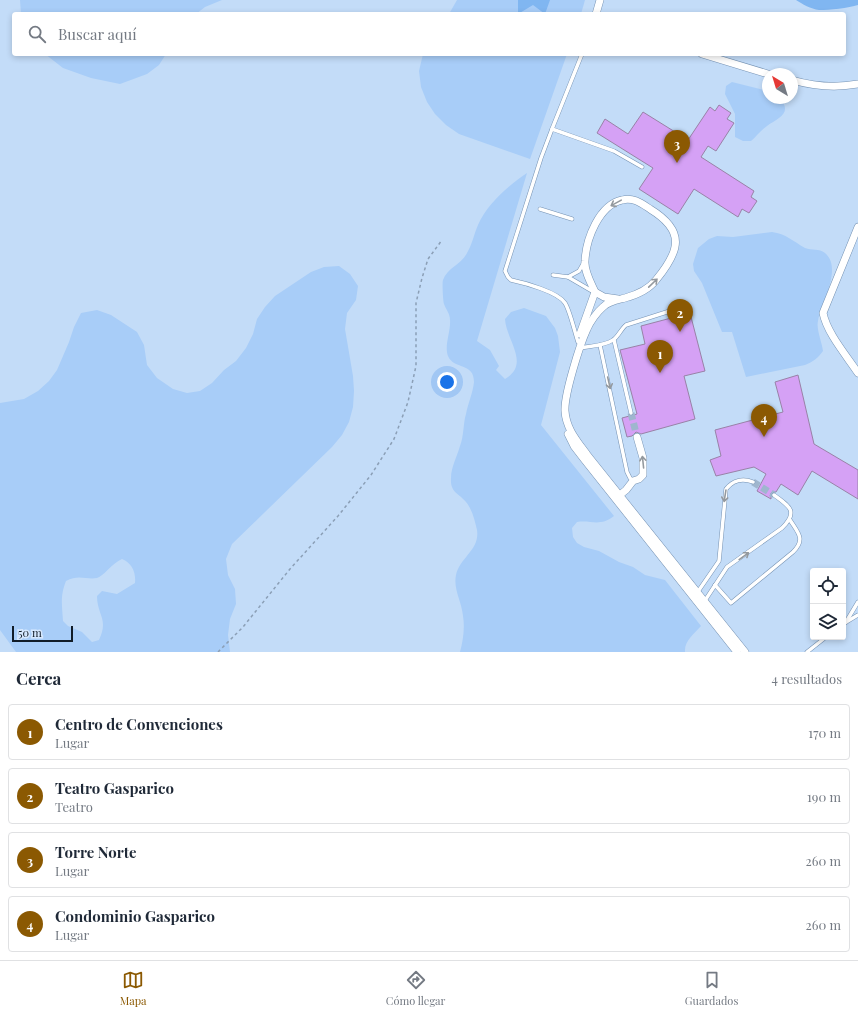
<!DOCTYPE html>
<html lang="es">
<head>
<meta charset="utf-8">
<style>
  :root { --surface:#fff; --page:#f2f2f3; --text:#1f2937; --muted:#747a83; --line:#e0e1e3; --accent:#8b5902 }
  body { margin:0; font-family:"Playfair Display",serif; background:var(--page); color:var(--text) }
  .controls { position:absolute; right:12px; bottom:12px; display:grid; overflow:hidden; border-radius:4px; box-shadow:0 2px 6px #0003 }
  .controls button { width:36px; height:36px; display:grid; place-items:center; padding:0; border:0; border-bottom:1px solid var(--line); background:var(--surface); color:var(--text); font:20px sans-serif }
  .compass { position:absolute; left:762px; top:68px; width:36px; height:36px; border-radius:50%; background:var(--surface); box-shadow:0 2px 6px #0003; rotate:322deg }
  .scale { position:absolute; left:12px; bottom:10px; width:61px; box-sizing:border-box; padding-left:4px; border:2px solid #111c28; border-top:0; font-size:11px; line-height:14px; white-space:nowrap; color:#111c28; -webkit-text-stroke:3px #d6e8fe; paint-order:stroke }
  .you { position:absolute; left:447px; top:382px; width:14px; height:14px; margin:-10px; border:3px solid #fff; border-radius:50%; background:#1a73e8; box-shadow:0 0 0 6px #1a73e833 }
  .badge { display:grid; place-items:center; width:26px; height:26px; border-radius:50%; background:var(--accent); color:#fff; font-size:13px; font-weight:700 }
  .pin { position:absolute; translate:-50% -33px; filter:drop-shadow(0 1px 2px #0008) }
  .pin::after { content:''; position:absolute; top:21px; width:14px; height:12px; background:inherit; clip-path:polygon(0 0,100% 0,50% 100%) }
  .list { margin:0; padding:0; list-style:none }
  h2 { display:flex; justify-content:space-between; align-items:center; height:52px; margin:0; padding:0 16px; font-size:17px }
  h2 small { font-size:13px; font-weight:400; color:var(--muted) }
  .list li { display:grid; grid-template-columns:26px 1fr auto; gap:12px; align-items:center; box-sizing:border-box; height:56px; margin:0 8px 8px; padding:0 8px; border:1px solid var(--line); border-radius:4px }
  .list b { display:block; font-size:15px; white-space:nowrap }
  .list p { margin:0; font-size:13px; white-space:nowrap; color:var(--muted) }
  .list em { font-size:13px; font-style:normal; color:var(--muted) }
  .icon { flex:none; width:22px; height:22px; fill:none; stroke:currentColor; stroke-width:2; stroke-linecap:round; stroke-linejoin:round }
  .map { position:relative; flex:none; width:858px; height:652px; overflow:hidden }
  .search { position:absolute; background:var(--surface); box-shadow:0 2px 6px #0003; left:12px; right:12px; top:12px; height:44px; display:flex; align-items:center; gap:10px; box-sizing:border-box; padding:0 14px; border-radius:4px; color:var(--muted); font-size:15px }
  .sheet { height:308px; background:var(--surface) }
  nav { display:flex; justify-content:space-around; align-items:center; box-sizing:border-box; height:56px; border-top:1px solid var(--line); background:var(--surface); font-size:11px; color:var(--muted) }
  nav a { display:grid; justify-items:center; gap:2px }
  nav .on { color:var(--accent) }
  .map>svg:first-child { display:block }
  .green { fill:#a8cdf8; fill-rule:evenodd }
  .water { fill:#80b6f1 }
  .building { fill:#d5a1f5; stroke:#9982a7 }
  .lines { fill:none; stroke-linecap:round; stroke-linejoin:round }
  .street-tunnel { stroke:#9fb6ce; stroke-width:7; stroke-dasharray:7 3.5; stroke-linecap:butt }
  .lane-casing { stroke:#7592b3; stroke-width:4.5 }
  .street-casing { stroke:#7592b3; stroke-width:8 }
  .path { stroke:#8b9fb6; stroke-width:1.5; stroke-dasharray:3 3; stroke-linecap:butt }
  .lane { stroke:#fff; stroke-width:3.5 }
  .street { stroke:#fff; stroke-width:7 }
  .oneway { stroke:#94999e }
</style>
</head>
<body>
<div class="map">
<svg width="858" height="652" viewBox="0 0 858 652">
  <rect width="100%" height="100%" fill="#c3dcf8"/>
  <g class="green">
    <polygon points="20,0 222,0 205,7 196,14 21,14"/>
    <polygon points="457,0 585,0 581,14 449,14"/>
    <polygon points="45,54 166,54 159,65 147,74 120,84 91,78 63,68"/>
    <polygon points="423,54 567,54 530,159 459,134 446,125 435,114 427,102 421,87 419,71"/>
    <path d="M732,82L768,91V98H780C793,114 778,118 767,126C761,130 756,137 751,141H743L735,137V114L725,94L726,86Z"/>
    <path d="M527,173L477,341L490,350L499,366L496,370L505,379C531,364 506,340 505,319L511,312L524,308L546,316L555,328L558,336L560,352L541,425L614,516C600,527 592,520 577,522L572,528L573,537L577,543L584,547L599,551L619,562L633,567L645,575L665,580L701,626C695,633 684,641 685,652H460C463,641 465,628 463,616C462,602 453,589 456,575C460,557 480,550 477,530C475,521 472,509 466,502C459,493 450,493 451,478C451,467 457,457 460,446C464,436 463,424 466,414C468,403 473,393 474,382C474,362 454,370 448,356C444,346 451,331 450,320C450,313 446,310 444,304C443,301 442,283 443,280C447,268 462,264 467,253C472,245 474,234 478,225C487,204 508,186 527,173Z"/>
    <path d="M772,232C786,234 793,241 805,248C812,251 819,248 825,253C843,268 821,304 818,321C816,329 822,342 823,351C818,358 813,362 805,365L746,377L732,332H722L702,283L694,271L693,264L698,248L709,239L717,236L733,237Z"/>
    <path d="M339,266L350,274L358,286L356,300L347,313L345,329L353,376L354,391L353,407L349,422L342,435L332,447L232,544L226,559L228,575L235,589L236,604L230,619L228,635L230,652H16L0,630V403L24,399L38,391L49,381L57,370L69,342L74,327L81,313L97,310L111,315L137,332L144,345L147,365L157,378L173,389L187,393L200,391L212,383L224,370L236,361L246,348L253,334L257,319L265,307L275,296L311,272L324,267ZM122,559C132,563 136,572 135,583L117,594L102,591L97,596C97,615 109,619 99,640L92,642L82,632L68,626L63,621C62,605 60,596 66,581C79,574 86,580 97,578C104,576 112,563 122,559Z"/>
  </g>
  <g class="water">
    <polygon points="518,0 550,0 545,14 533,5 518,14"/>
    <path d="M796,0H858V5C849,8 829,10 819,10C811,9 802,4 796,0Z"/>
  </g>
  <g class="building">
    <polygon points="719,105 731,113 727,119 734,123 716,151 708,146 701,157 754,191 751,197 757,201 749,213 742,209 738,217 694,189 678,214 639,189 653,168 597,133 605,119 628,134 643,112 688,140 710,107 715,111"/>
    <polygon points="690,313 705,371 684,376 695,419 641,434 636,432 632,436 627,437 622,418 637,414 620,350 645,344 641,326"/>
    <polygon points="798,375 814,444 858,470 858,499 812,471 798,495 781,484 776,492 773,492 771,493 771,499 757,491 766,474 754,467 716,476 710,460 721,456 715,430 783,412 775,382"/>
  </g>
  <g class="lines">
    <g class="street-tunnel">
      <polyline points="631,413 637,437"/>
      <polyline points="753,482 774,495"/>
    </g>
    <defs>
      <g id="lane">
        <polyline points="552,129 582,54"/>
        <polyline points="540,209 572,219"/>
        <polyline points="553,275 568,277 592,291"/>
        <polyline points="568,277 579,271 583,264"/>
        <polyline points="614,340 631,413"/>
        <path d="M578,342C575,333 570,311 565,303C558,292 525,283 511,280L508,277L505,271L541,158L552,129L614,151L642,167"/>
        <polyline points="600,345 627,472 630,478 633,481"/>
        <path d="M581,348C590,346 604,346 613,340C618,337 621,329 626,325L673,310"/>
        <path d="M715,585L731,603L793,552C806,539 798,533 790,520"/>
        <path d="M697,593L719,561L726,489C733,480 743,478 753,482"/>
        <path d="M704,602L727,567L782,528C799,511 789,506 774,495"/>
        <polyline points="846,622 858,602"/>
        <polyline points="843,624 858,615"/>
        <polyline points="807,652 826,637"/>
      </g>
      <g id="street">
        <polyline points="596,14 600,0"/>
        <polyline points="702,54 768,74"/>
        <path d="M792,80C813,86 836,88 858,84"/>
        <path d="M858,227L823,313C827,333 846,355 858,373"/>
        <path d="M618,299L604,297L595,292C591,283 584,271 585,261C586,239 599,205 622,200C633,197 641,203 650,209C686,231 680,251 656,280C649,289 636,295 625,298C617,300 609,301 603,307C597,312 590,322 587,329C580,344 564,395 565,411C566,429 578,442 588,456L745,652"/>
        <polyline points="580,334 595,292"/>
        <polyline points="568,434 574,446 584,459 737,652"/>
        <polyline points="616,498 626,490 633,481 639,479 643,475 643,458 637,437"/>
      </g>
    </defs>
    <use href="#lane" class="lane-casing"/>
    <use href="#street" class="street-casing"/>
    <polyline class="path" points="218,652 243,627 290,569 338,516 371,475 394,439 408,402 416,366 416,303 422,278 428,259 442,240"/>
    <use href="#lane" class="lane"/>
    <use href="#street" class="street"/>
  </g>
  <defs><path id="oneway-shaft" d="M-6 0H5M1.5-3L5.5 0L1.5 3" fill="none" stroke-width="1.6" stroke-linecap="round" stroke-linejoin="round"/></defs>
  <g class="oneway">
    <use href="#oneway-shaft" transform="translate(616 203) rotate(151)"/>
    <use href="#oneway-shaft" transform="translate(653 283) rotate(-44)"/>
    <use href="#oneway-shaft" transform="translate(609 383) rotate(77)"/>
    <use href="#oneway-shaft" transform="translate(643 462) rotate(-96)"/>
    <use href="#oneway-shaft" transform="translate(725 496) rotate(99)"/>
    <use href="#oneway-shaft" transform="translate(744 556) rotate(-36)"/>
  </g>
</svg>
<div class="controls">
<button><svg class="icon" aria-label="locate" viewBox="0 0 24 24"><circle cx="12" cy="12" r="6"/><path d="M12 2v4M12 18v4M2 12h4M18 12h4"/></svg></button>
<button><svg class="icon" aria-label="layers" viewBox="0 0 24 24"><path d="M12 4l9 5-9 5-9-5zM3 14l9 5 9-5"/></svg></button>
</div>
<svg class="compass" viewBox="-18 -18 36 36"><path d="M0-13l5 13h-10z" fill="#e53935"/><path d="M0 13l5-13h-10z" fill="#747a83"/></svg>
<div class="scale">50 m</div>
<div class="you"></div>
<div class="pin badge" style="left:660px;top:373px">1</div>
<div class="pin badge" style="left:680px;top:332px">2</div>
<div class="pin badge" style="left:677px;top:163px">3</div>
<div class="pin badge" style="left:764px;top:437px">4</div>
<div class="search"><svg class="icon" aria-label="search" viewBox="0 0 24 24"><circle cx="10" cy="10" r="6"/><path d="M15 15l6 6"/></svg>Buscar aquí</div>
</div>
<section class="sheet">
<h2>Cerca<small>4 resultados</small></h2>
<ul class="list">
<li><span class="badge">1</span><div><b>Centro de Convenciones</b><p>Lugar</p></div><em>170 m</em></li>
<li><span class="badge">2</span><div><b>Teatro Gasparico</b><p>Teatro</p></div><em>190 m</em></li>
<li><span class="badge">3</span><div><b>Torre Norte</b><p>Lugar</p></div><em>260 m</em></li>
<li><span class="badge">4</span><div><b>Condominio Gasparico</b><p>Lugar</p></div><em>260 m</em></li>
</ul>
</section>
<nav>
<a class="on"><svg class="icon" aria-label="map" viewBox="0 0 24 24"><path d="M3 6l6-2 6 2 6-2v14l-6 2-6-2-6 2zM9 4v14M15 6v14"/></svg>Mapa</a>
<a><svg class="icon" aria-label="directions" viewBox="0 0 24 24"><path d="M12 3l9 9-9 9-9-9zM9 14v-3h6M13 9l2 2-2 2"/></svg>Cómo llegar</a>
<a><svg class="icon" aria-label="saved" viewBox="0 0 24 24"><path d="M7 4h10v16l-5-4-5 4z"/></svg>Guardados</a>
</nav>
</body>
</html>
